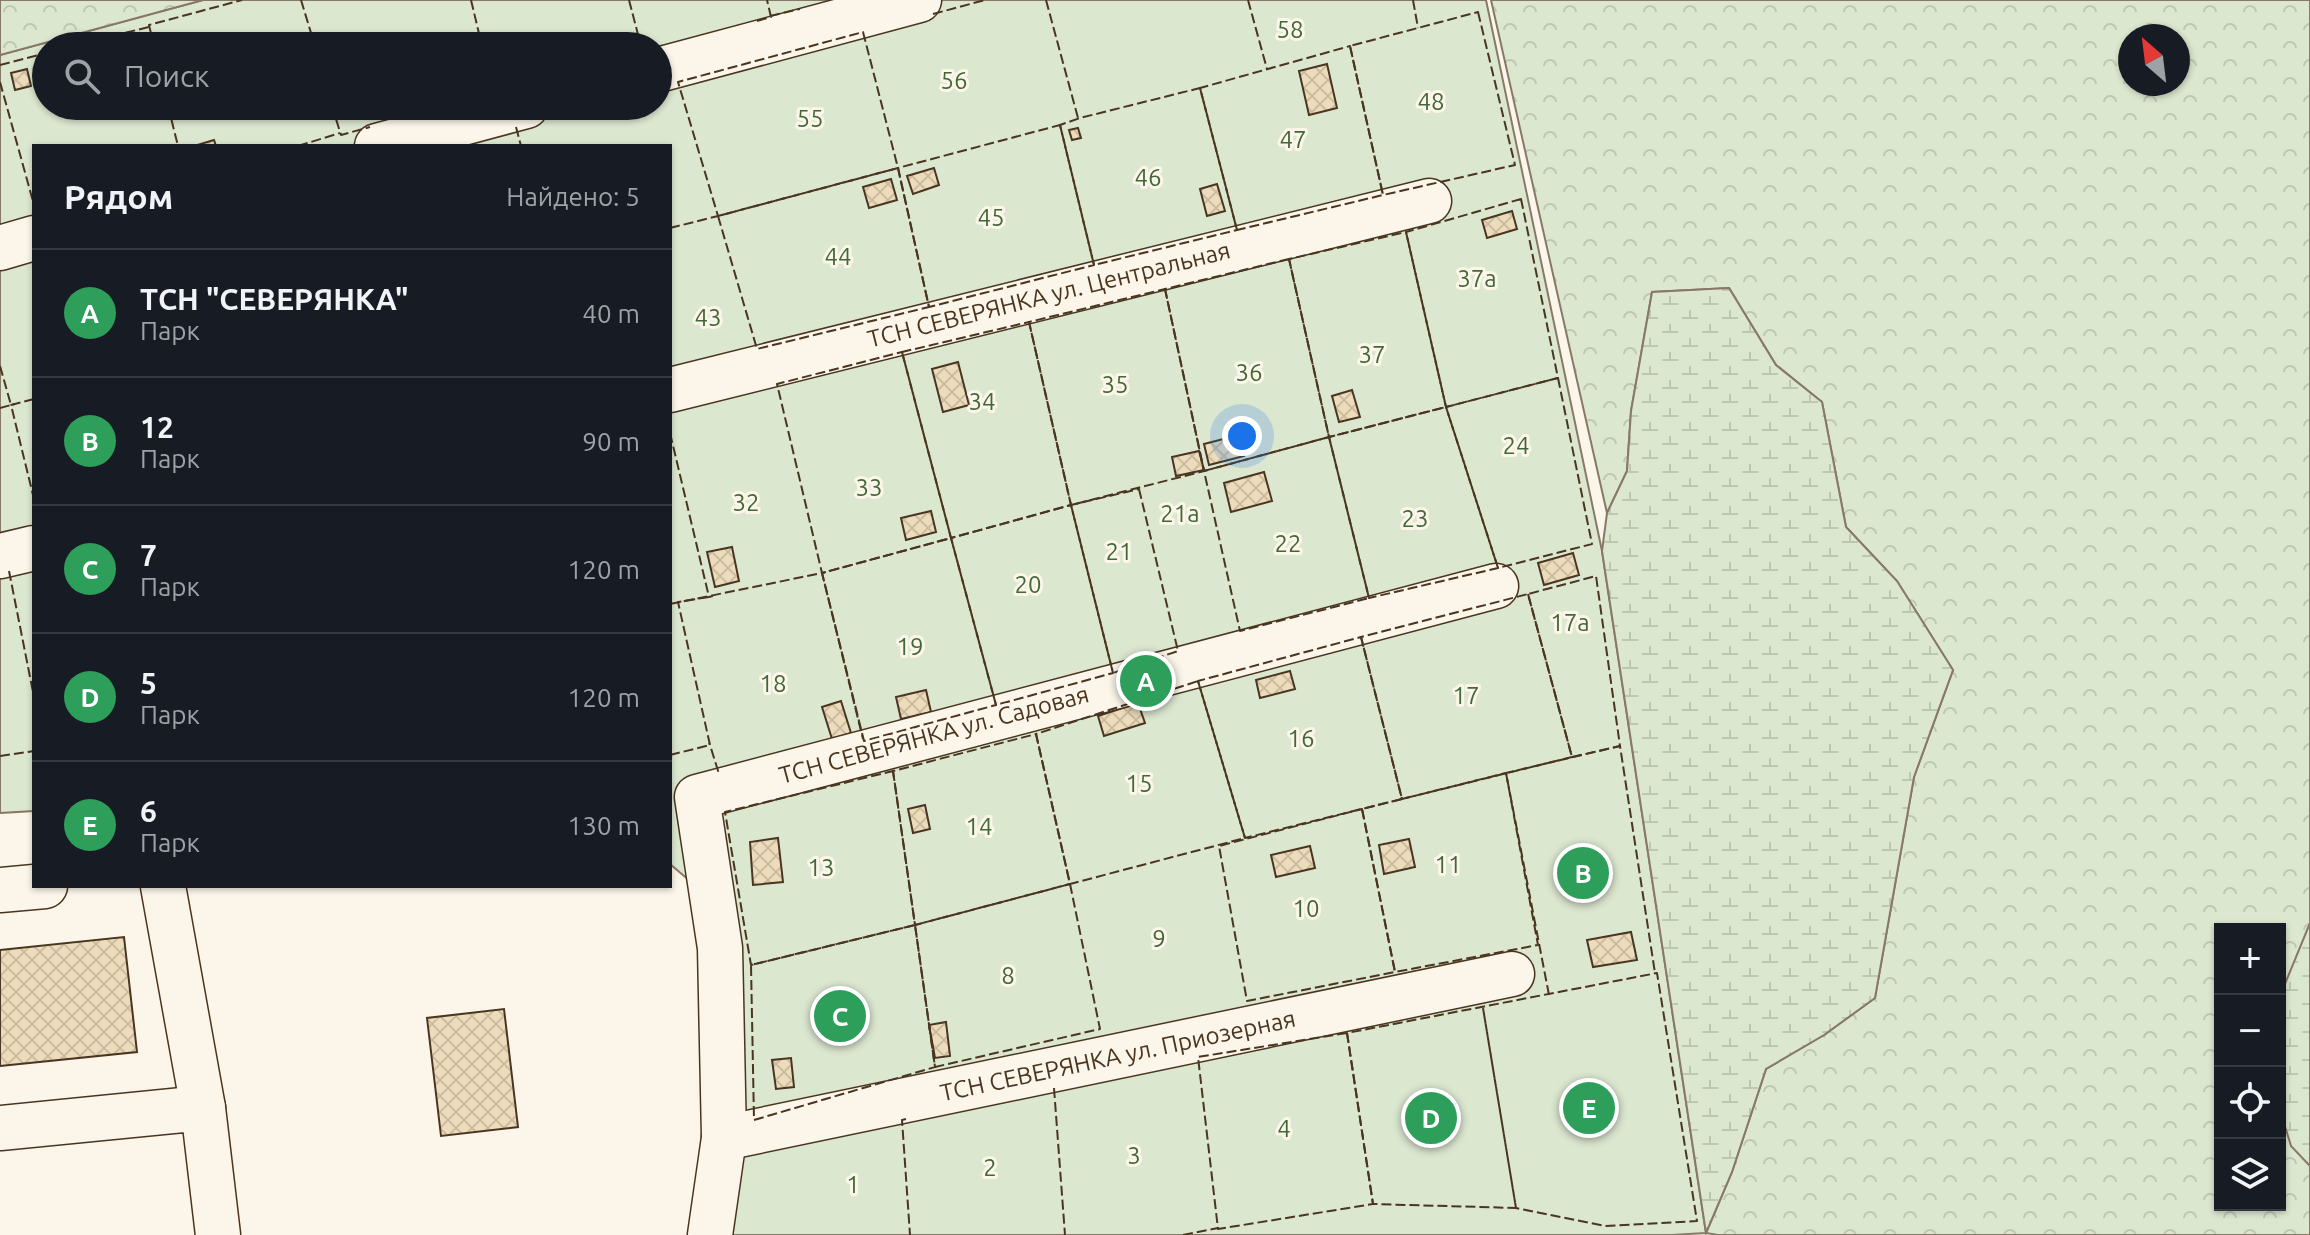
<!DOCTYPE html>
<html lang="ru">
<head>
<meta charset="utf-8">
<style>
  :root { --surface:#171b24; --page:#20242c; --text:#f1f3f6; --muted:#9ea1a6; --line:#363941; --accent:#c62828 }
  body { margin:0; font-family:Ubuntu,sans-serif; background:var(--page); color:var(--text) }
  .controls { position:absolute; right:24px; bottom:24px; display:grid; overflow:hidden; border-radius:0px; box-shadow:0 2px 6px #0004 }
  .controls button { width:72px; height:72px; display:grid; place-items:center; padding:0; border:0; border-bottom:2px solid var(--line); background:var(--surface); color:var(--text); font:40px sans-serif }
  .compass { position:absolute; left:2118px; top:24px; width:72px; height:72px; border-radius:50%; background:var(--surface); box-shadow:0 2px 6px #0004; rotate:332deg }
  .you { position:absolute; left:1242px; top:436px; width:28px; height:28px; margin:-20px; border:6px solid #fff; border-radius:50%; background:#1a73e8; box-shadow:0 0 0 12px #1a73e833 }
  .badge { display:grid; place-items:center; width:52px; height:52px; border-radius:50%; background:var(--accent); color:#fff; font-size:26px; font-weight:700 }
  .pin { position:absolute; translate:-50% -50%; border:4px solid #fff; box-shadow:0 2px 8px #0006 }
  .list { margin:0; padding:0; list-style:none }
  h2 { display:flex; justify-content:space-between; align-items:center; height:104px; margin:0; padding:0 32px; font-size:34px }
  h2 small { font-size:26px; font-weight:400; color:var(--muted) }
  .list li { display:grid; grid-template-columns:52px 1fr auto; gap:24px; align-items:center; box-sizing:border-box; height:128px; padding:0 32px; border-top:2px solid var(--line) }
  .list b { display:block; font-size:30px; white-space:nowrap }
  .list p { margin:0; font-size:26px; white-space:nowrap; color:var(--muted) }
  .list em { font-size:26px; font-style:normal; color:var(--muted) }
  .icon { flex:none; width:44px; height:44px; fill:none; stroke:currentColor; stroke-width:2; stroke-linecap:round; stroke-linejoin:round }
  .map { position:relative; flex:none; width:2310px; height:1235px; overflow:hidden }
  .search { position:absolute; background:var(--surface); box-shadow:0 2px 6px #0004; left:32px; top:32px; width:640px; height:88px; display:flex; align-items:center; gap:20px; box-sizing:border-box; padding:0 28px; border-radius:44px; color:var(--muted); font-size:30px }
  .panel { position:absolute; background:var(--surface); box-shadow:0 2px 6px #0004; left:32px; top:144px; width:640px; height:744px; border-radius:0px }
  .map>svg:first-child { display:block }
  .green { fill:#dce7d0; stroke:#887966; stroke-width:2; fill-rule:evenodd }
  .forest { fill:url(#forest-crowns); stroke:#887966; stroke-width:2; fill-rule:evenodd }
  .wetland { fill:url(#wetland-marsh); stroke:#887966; stroke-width:2 }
  .building { fill:url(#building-cross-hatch); stroke:#4a3520; stroke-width:2 }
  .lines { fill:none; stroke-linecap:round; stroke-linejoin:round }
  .minor-casing { stroke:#4a3520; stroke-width:47 }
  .minor { stroke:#fbf6e9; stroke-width:44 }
  .fence { stroke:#4a3520; stroke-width:2; stroke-dasharray:10 4; stroke-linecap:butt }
  .labels { text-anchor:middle; stroke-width:6; stroke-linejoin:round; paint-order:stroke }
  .park-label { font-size:24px; fill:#436837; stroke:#fbf6e9 }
  .street-label { font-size:24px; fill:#4a3520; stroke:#fbf6e9 }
</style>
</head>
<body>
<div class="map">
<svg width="2310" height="1235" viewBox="0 0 2310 1235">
  <defs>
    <pattern id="forest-crowns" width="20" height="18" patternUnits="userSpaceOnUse" patternTransform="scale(2)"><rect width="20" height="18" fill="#dce7d0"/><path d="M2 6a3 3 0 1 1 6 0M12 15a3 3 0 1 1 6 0" fill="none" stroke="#bec7b2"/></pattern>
    <pattern id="wetland-marsh" width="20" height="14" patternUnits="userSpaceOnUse" patternTransform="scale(2)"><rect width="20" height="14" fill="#dce7d0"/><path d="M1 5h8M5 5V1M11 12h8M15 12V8" fill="none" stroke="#bec7b2"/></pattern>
    <pattern id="building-cross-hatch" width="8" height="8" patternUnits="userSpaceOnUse" patternTransform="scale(2)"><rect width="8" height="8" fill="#ecdcbc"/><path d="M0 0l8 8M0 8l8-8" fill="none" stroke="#ccbda1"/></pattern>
  </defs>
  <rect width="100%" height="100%" fill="#fbf6e9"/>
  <path class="green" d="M203,0H1486L1602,551L1706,1233L1671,1235H703L707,936L690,881L670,864V146H34V811L0,813V55ZM46,46H658V106H46Z"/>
  <g class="forest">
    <polygon points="0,0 203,0 0,55"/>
    <path d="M1491,0H2310V1235H1718L1706,1233L1732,1172L1766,1069L1824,1035L1875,998L1914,777L1953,670L1897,581L1846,527L1822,402L1776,365L1729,288L1652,292L1631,411L1627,471L1607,513ZM2130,36H2178V84H2130ZM2220,929H2280V1205H2220Z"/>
  </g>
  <g class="wetland">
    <polygon points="1729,288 1776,365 1822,402 1846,527 1897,581 1953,670 1914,777 1875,998 1824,1035 1766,1069 1732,1172 1706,1233 1602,551 1607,513 1627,471 1631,411 1652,292"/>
    <polygon points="2310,923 2310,1166 2291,1146 2280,1110 2280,996"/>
  </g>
  <g class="building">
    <polygon points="1327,64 1337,108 1309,115 1299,71"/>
    <polygon points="27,69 31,86 15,90 11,73"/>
    <polygon points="1078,128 1081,138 1072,140 1069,130"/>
    <polygon points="214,140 216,146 194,146"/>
    <polygon points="934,168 939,185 913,194 907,176"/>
    <polygon points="891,179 897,200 869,208 863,187"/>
    <polygon points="1217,184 1225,211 1207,216 1200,189"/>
    <polygon points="1512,211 1517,229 1487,238 1482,220"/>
    <polygon points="958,362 969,405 943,412 932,369"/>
    <polygon points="1352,390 1360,417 1339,422 1332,396"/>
    <polygon points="1239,435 1244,456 1209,465 1204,444"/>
    <polygon points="1199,451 1204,470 1176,476 1172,457"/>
    <polygon points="1264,472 1272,501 1231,512 1224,483"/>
    <polygon points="931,511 936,532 906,540 901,518"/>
    <polygon points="732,547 739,581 715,587 707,552"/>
    <polygon points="1573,553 1579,575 1544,585 1538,563"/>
    <polygon points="1290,671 1295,689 1260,698 1256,680"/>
    <polygon points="926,690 931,712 901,719 896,697"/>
    <polygon points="841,701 851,733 832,739 822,707"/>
    <polygon points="1138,703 1145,723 1104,736 1098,716"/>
    <polygon points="925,805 930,829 913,833 908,809"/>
    <polygon points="778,838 783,882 753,885 750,842"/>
    <polygon points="1409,839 1415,867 1384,874 1379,845"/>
    <polygon points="1310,846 1315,868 1276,877 1271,855"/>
    <polygon points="1631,932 1637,960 1593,967 1587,940"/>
    <polygon points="124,937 137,1052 0,1066 0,950"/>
    <polygon points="504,1009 518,1127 441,1136 427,1018"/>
    <polygon points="946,1022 950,1056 935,1058 929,1025"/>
    <polygon points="791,1058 794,1087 776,1089 772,1060"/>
  </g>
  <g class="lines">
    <defs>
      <g id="minor">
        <polyline points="658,70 919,0"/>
        <polyline points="377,146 526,106"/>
        <polyline points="0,248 34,238"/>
        <polyline points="670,390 1429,201"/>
        <polyline points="0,556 34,548"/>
        <polyline points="163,886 203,1108"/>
        <polyline points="0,890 45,886"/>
        <polyline points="0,1128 203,1108 218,1235"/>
        <polyline points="724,1138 1512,974"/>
        <polyline points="710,1235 724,1138 720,948 697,797 1496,586"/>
      </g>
    </defs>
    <use href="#minor" class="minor-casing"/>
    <use href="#minor" class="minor"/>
    <g class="fence">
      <polyline points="301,0 315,46"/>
      <polyline points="471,0 482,46"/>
      <polyline points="629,0 641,46"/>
      <polyline points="1046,0 1078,118"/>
      <polyline points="1248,0 1267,69"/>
      <polyline points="1413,0 1418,28"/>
      <polygon points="1478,12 1515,165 1383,195 1350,46"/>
      <polyline points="933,14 985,0"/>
      <polyline points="770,16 800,9"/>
      <polyline points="757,21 771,17 767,0"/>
      <polygon points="863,32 898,168 718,216 678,82"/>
      <polyline points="71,46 149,27"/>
      <polyline points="154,46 149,25 242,0"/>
      <polygon points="1350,46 1383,195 1237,230 1200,88"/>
      <polyline points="0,65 46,53"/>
      <polyline points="0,82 34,205"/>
      <polygon points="1200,88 1237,230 1094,265 1060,125 1080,118"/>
      <polyline points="168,106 178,146"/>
      <polyline points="332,106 341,135 370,127"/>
      <polyline points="539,118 584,106"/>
      <polygon points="1060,125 1094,265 929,307 898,168"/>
      <polyline points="516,127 521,146"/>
      <polyline points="298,146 340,133"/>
      <polygon points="898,168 929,307 757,349 718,216"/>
      <polygon points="1521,199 1558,378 1446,407 1406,232"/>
      <polyline points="670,228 718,216"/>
      <polygon points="1406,232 1446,407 1329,437 1289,259"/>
      <polygon points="1289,259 1329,437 1204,471 1165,289"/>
      <polygon points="1165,289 1204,471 1071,505 1029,322"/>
      <polygon points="1029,322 1071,505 951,538 902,352"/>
      <polygon points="902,352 951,538 822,573 777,384"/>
      <polyline points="0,366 11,405 15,404"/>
      <polygon points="1558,378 1592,544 1498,568 1446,407"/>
      <polyline points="34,399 11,405 34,499"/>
      <polygon points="1446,407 1498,568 1369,598 1329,437"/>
      <polyline points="0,408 11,405"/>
      <polyline points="670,433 709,597 713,596"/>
      <polygon points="1329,437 1369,598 1240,631 1204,471"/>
      <polygon points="1139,489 1178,651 1113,673 1071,505"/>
      <polygon points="1071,505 1113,673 996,705 951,538"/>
      <polygon points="951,538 996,705 864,741 822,573"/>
      <polyline points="9,571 34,697"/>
      <polygon points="1528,594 1572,757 1402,799 1361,637"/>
      <polyline points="709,597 678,602 710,745 719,774"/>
      <polyline points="670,604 822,573 863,739"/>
      <polygon points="1361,637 1402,799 1245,838 1198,681"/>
      <polygon points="1198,681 1245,838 1070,884 1036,734"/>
      <polygon points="1036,734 1070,884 915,925 893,771"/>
      <polyline points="670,755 710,745 709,743"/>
      <polyline points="0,756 34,751"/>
      <polyline points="1572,757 1620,746 1655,973"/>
      <polygon points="893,771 915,925 751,965 725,812"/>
      <polygon points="1506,773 1538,945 1395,972 1362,809"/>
      <polygon points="1362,809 1395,972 1247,1001 1219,846"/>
      <polygon points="1070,884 1100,1029 935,1067 915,925"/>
      <polygon points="915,925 935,1067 754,1120 751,965"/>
      <polyline points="1549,995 1506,773 1620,746 1596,576 1528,594 1572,757"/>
      <polyline points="1483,1008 1516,1208 1605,1226 1697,1221 1657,973 1347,1033 1373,1204 1516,1208 1483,1008"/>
      <polygon points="1347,1033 1373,1204 1218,1229 1198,1057"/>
      <polyline points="1054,1088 1065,1235"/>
      <polyline points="906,1119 902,1120 910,1235"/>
      <polyline points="1183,1235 1218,1228"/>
    </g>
  </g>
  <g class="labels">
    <g class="park-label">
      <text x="1290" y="38">58</text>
      <text x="954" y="89">56</text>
      <text x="1431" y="110">48</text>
      <text x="810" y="127">55</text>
      <text x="1293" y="148">47</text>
      <text x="1148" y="186">46</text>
      <text x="991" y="226">45</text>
      <text x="838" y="265">44</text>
      <text x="1477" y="287">37а</text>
      <text x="708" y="326">43</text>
      <text x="1372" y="363">37</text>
      <text x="1249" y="381">36</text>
      <text x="1115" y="393">35</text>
      <text x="982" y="410">34</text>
      <text x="1516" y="454">24</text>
      <text x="869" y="496">33</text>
      <text x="746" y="511">32</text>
      <text x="1180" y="522">21а</text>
      <text x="1415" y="527">23</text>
      <text x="1288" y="552">22</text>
      <text x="1119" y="560">21</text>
      <text x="1028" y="593">20</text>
      <text x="1570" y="631">17а</text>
      <text x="910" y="655">19</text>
      <text x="773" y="692">18</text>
      <text x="1466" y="704">17</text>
      <text x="1301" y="747">16</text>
      <text x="1139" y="792">15</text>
      <text x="979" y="835">14</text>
      <text x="1448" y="873">11</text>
      <text x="821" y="876">13</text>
      <text x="1306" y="917">10</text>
      <text x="1159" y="947">9</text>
      <text x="1008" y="984">8</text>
      <text x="1284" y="1137">4</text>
      <text x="1134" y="1164">3</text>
      <text x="990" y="1176">2</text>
      <text x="853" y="1193">1</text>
    </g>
    <g class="street-label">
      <text transform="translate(1049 295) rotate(-14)" y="8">ТСН СЕВЕРЯНКА ул. Центральная</text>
      <text transform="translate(934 735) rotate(-15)" y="8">ТСН СЕВЕРЯНКА ул. Садовая</text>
      <text transform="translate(1118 1056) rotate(-12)" y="8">ТСН СЕВЕРЯНКА ул. Приозерная</text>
    </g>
  </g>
</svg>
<div class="controls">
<button>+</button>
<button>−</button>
<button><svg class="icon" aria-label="locate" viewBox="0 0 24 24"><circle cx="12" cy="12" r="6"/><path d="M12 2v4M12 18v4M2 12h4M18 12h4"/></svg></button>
<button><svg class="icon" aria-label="layers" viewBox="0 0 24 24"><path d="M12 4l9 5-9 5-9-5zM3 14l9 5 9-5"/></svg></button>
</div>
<svg class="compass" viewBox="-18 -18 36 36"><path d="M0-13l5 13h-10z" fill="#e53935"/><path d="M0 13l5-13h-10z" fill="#9ea1a6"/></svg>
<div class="you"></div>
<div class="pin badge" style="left:1146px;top:681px;background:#2e9e5b">A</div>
<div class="pin badge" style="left:1583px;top:873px;background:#2e9e5b">B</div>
<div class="pin badge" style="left:840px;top:1016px;background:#2e9e5b">C</div>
<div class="pin badge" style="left:1431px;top:1118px;background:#2e9e5b">D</div>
<div class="pin badge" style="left:1589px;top:1108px;background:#2e9e5b">E</div>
<div class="search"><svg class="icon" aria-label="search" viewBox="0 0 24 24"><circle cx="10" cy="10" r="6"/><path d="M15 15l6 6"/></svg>Поиск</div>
<section class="panel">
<h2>Рядом<small>Найдено: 5</small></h2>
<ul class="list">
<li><span class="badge" style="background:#2e9e5b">A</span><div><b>ТСН &quot;СЕВЕРЯНКА&quot;</b><p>Парк</p></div><em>40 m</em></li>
<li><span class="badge" style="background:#2e9e5b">B</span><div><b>12</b><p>Парк</p></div><em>90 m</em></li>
<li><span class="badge" style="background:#2e9e5b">C</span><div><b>7</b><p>Парк</p></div><em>120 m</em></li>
<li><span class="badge" style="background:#2e9e5b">D</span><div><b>5</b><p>Парк</p></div><em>120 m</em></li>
<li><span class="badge" style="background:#2e9e5b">E</span><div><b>6</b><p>Парк</p></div><em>130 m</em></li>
</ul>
</section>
</div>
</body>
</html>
